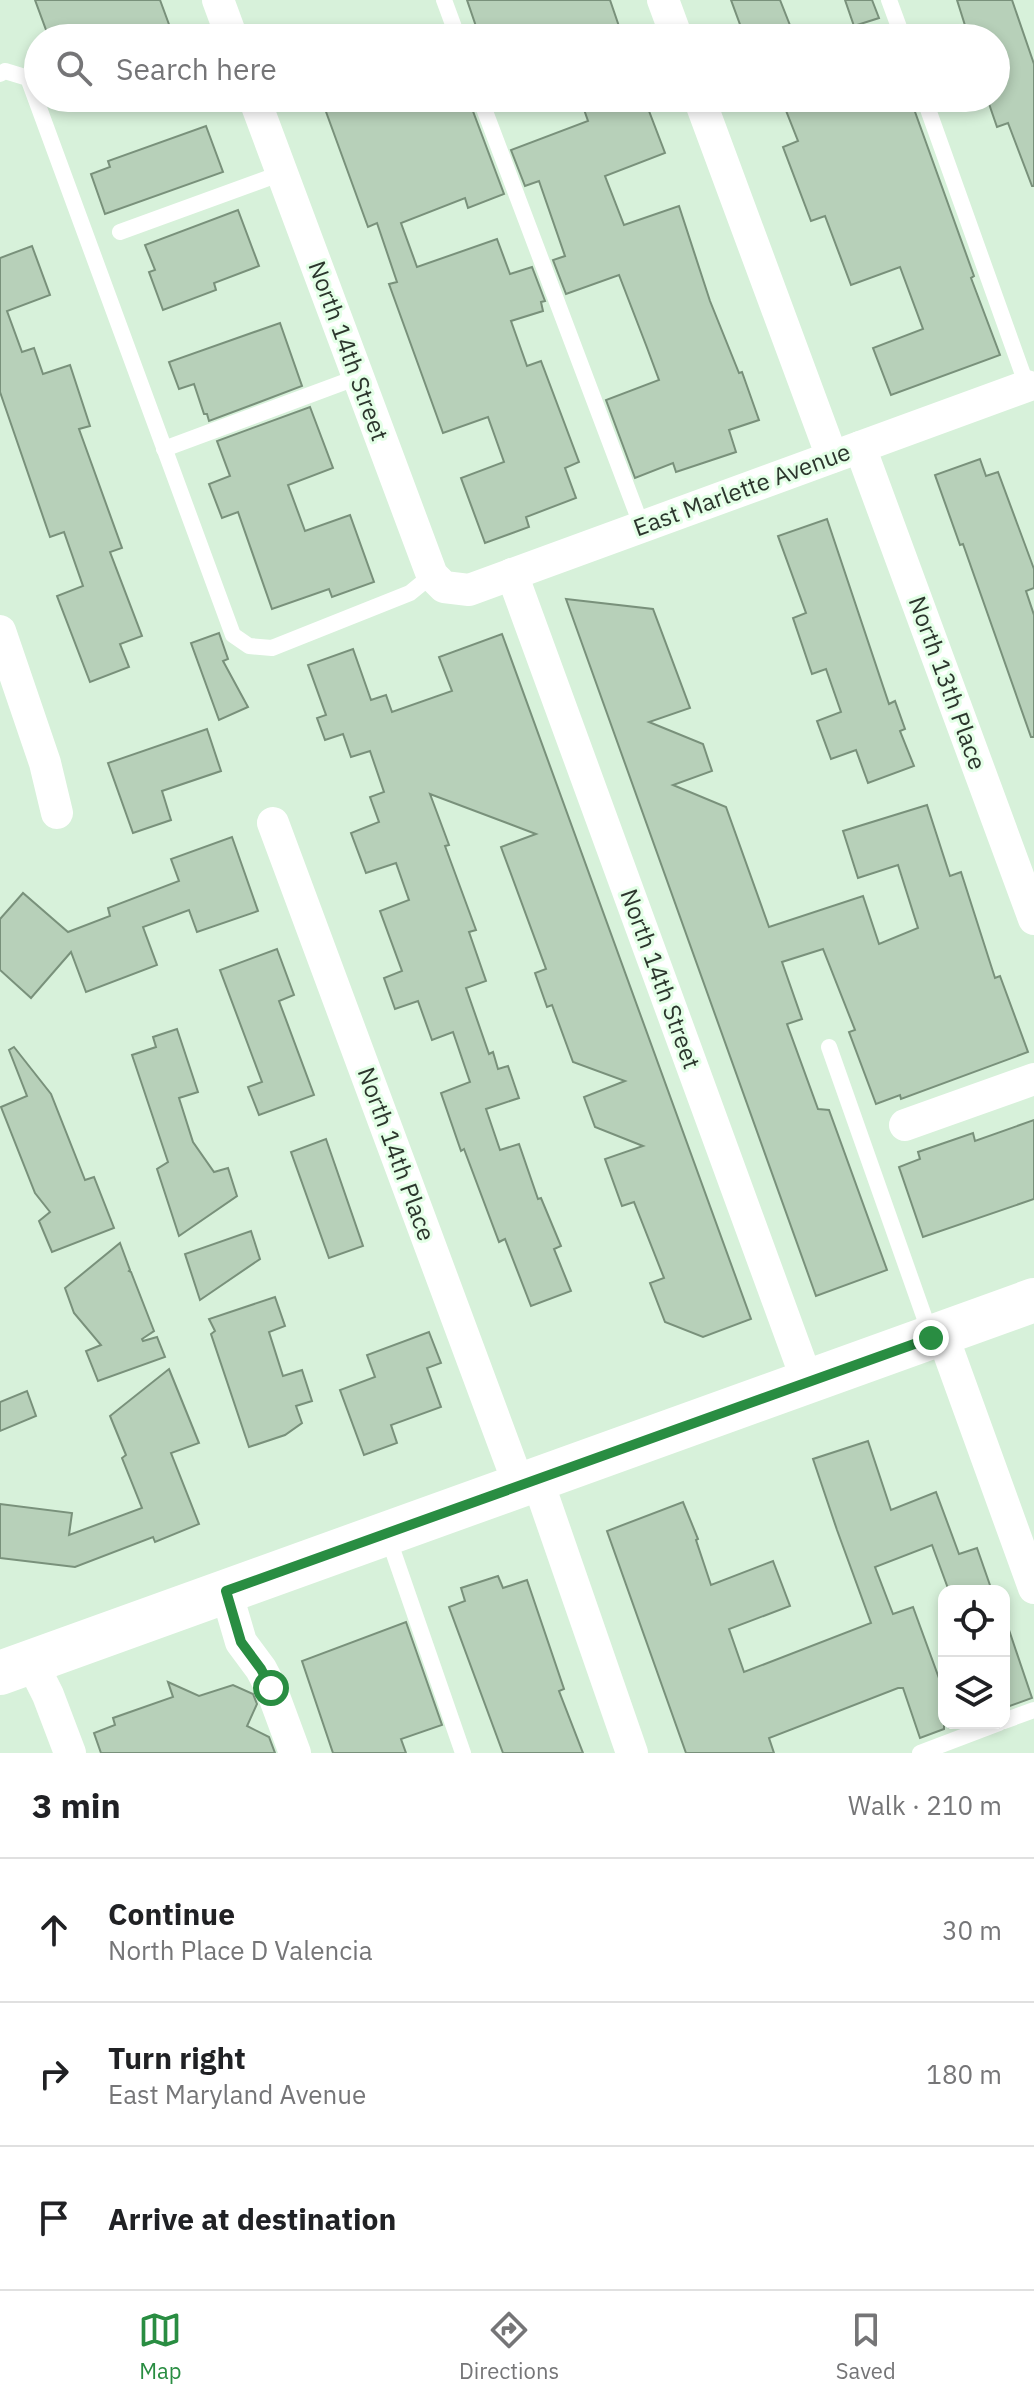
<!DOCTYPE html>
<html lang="en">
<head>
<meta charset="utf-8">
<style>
  :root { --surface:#fff; --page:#f6f6f6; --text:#202124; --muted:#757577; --line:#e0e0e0; --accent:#298d42 }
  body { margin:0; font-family:"IBM Plex Sans",sans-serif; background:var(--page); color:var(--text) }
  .controls { position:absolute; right:24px; bottom:24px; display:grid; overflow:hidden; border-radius:16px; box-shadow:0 4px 12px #0003 }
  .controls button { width:72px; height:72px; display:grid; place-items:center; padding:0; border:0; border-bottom:2px solid var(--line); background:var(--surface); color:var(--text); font:40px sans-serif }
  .stop { position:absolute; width:24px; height:24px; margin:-18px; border:6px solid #298d42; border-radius:50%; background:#fff }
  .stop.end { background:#298d42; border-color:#fff; box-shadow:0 2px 8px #0008 }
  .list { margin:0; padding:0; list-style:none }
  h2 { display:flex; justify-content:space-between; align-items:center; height:104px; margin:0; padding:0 32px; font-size:34px }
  h2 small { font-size:26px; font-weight:400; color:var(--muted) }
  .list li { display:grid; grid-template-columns:52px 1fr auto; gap:24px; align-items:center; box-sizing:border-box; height:144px; padding:0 32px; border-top:2px solid var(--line) }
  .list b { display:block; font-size:30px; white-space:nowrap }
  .list p { margin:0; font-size:26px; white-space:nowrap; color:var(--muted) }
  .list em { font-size:26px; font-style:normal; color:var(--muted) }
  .icon { flex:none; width:44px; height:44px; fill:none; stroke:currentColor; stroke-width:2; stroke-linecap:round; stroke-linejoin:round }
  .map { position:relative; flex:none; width:1034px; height:1753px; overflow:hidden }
  .search { position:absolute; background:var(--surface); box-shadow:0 4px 12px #0003; left:24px; right:24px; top:24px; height:88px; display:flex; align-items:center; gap:20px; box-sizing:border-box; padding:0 28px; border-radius:44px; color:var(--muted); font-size:30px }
  .sheet { height:536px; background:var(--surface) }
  nav { display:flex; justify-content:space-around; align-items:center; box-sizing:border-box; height:112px; border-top:2px solid var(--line); background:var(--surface); font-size:22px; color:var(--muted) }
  nav a { display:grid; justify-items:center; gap:4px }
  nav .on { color:var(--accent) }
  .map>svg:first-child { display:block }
  .building { fill:#b7d0b9; stroke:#79917b; stroke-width:2 }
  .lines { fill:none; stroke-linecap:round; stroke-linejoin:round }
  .lane { stroke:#fff; stroke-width:16 }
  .street { stroke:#fff; stroke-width:32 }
  .secondary { stroke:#fff; stroke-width:44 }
  .route { stroke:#298d42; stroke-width:10 }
  .labels { text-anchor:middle; stroke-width:6; stroke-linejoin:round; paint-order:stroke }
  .street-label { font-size:24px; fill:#2c362d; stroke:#e4ffe7 }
</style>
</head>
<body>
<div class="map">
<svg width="1034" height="1753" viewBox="0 0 1034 1753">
  <rect width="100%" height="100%" fill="#d7f1da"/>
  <g class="building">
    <polygon points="35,0 160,0 174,38 49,38"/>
    <polygon points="467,0 610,0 623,38 480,38"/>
    <polygon points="731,0 780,0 795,38 745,38"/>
    <polygon points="845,0 872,0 879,18 854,26"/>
    <polygon points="957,0 1012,0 1034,64 1034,186 1032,186 1008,123 997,127 987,98 996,98 996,38 969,38"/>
    <polygon points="321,98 468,98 504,194 468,208 465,198 401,223 417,267 497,239 510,274 532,267 545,301 541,302 543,311 511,321 527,366 541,361 579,462 565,468 576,498 526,517 529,527 485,543 461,478 504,462 488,417 443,433 389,284 397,282 377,223 368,227"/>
    <polygon points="580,98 644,98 665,153 605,176 624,225 679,206 710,301 739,373 742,372 759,420 729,430 736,452 676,472 673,463 635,478 606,400 659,380 646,345 619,275 566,294 553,260 565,256 539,181 525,186 511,150 588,121"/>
    <polygon points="781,98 910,98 974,276 971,278 1000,355 891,395 873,348 923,329 900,267 851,285 825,216 811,221 783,147 798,141"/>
    <polygon points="206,126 223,172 105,214 91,174 110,167 108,161"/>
    <polygon points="238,210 259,266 214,283 216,290 163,310 149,272 155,270 145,245"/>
    <polygon points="32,246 50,295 7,311 22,352 34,348 43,374 70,365 90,426 79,429 122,548 110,552 142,636 120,644 129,667 90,682 57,596 83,586 64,532 50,537 0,392 0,258"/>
    <polygon points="280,323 302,386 209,421 207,414 204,414 194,384 179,389 169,362"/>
    <polygon points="310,407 333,468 288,485 305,531 350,515 374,582 332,597 329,589 272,609 238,512 222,518 209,484 230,476 217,441"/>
    <polygon points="980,459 986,476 998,472 1034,569 1034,588 1026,591 1034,615 1034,737 1031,737 963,544 960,545 935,475"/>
    <polygon points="827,519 889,704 895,701 905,729 900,731 914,766 868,783 856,750 831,759 817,721 841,712 826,669 812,674 793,618 806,613 778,536"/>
    <polygon points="566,599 653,609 690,708 649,722 703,744 712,771 673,785 726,807 769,927 863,896 879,944 918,928 898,865 858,878 843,831 927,805 950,876 961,872 995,978 1000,976 1028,1052 901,1099 900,1095 876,1104 849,1032 855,1030 823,949 782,962 802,1019 787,1024 818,1109 829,1110 887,1270 816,1296"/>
    <polygon points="219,633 228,659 223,661 248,707 219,720 191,643"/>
    <polygon points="502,634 751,1319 703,1337 665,1322 650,1283 664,1278 634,1202 622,1206 605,1159 643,1146 595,1127 584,1097 625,1081 573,1062 552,1005 547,1007 535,973 546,969 501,847 536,834 430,794 449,845 445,846 476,930 469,932 486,981 466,988 489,1054 493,1052 498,1069 508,1066 519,1098 486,1109 500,1150 519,1144 538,1199 541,1198 561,1246 554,1249 571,1291 531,1306 505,1239 499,1242 464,1149 461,1151 441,1093 470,1082 453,1032 432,1040 418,1001 395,1009 384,978 402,971 380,911 409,900 396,863 366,873 351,833 379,822 370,797 384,792 370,751 351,757 343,734 325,740 317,718 326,715 308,665 353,649 371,700 386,695 392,712 452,691 439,657"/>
    <polygon points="207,729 221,771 162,791 171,820 133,833 108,763"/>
    <polygon points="232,837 258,911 197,932 189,910 143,927 157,965 86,992 71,952 31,998 0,970 0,919 23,893 68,932 110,916 108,908 179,881 171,859"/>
    <polygon points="277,949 294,995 279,1001 314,1095 259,1115 248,1087 262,1082 220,970"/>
    <polygon points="177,1029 198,1092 179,1098 193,1142 214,1172 228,1168 237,1196 179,1236 157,1169 168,1162 132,1055 156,1047 153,1037"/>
    <polygon points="14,1047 51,1094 85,1180 94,1177 114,1228 52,1252 39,1221 50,1212 35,1193 1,1107 27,1096 9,1050"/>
    <polygon points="1034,1120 1034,1199 923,1237 899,1167 920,1159 918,1152 973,1133 975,1141"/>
    <polygon points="326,1139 363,1246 329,1258 291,1152"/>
    <polygon points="251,1231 260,1259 200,1300 185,1254"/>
    <polygon points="120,1243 130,1270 129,1271 131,1272 154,1331 142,1339 143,1341 157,1337 165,1357 98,1381 86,1351 101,1345 74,1313 65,1288"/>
    <polygon points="275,1297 285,1326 269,1332 283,1376 302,1370 312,1401 296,1406 302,1423 285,1435 249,1447 211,1334 215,1331 209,1319"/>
    <polygon points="429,1332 441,1363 427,1368 441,1407 391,1425 397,1443 364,1455 340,1390 375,1377 367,1355"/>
    <polygon points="169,1369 199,1443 171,1453 199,1524 155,1542 153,1537 75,1567 0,1558 0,1504 72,1513 69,1535 142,1508 122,1458 126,1455 110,1416"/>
    <polygon points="27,1391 36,1416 0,1431 0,1402"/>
    <polygon points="868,1441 891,1510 936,1492 959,1554 977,1548 992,1591 949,1591 932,1545 875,1567 893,1614 913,1607 944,1692 944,1729 920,1738 903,1688 898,1688 769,1738 774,1753 686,1753 607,1531 683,1502 698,1539 696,1540 711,1585 773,1561 790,1606 729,1629 744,1672 871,1623 837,1530 813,1459"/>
    <polygon points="498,1576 503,1588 527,1580 564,1689 559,1691 583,1753 503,1753 449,1607 465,1601 461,1588"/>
    <polygon points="406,1622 442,1725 401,1739 406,1753 333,1753 302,1661"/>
    <polygon points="1008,1627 1032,1698 1004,1708 1004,1628"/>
    <polygon points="168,1682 199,1696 233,1685 253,1694 257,1704 247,1726 269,1737 275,1753 101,1753 94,1733 115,1725 113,1718 173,1697"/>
  </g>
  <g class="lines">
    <g class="lane">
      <polyline points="444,0 458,38"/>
      <polyline points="889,0 903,38"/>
      <polyline points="0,74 5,71 28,78 233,635 249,646 272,648 410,593 432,575"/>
      <polyline points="480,98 642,527"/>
      <polyline points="924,98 1027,386"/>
      <polyline points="120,232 282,173"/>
      <polyline points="164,449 358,377"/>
      <polyline points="829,1047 931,1336"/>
      <polyline points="387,1534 463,1753"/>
      <polyline points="1004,1721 1034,1710"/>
      <polyline points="920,1753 999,1723"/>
    </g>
    <g class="street">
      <polyline points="218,0 232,38"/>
      <polyline points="663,0 677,38"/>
      <polyline points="254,98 432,575 444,587 469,590 1027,386"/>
      <polyline points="699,98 832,457"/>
      <polyline points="860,447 1034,919"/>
      <polyline points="512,574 808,1383"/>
      <polyline points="0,631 45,763 57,813"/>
      <polyline points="273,823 519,1485"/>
      <polyline points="905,1125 1034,1079"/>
      <polyline points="942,1334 1034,1588"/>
      <polyline points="537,1479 632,1753"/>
      <polyline points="226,1591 241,1642 261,1669 271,1688 295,1753"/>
      <polyline points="31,1661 48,1695 70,1753"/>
    </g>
    <polyline class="secondary" points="0,1673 1034,1300"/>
  </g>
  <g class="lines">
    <polyline class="route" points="271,1688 261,1669 241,1642 226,1591 931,1338"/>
  </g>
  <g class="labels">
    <g class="street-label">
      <text transform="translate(348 351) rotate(70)" y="8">North 14th Street</text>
      <text transform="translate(742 490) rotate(-20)" y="8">East Marlette Avenue</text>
      <text transform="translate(947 683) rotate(70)" y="8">North 13th Place</text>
      <text transform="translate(660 979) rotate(70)" y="8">North 14th Street</text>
      <text transform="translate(396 1154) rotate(70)" y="8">North 14th Place</text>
    </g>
  </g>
</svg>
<div class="controls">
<button><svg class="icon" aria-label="locate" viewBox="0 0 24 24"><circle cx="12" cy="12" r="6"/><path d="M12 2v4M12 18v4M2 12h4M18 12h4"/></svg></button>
<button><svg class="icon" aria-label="layers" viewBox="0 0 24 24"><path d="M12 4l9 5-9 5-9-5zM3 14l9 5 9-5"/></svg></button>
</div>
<div class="stop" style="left:271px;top:1688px"></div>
<div class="stop end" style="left:931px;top:1338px"></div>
<div class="search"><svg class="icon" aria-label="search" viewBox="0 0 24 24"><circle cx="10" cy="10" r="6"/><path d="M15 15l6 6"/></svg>Search here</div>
</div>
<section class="sheet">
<h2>3 min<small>Walk · 210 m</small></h2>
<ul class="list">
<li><svg class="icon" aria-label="ahead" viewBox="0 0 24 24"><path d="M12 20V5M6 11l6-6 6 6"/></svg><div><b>Continue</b><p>North Place D Valencia</p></div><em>30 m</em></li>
<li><svg class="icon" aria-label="right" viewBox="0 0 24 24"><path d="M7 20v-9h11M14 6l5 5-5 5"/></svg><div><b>Turn right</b><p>East Maryland Avenue</p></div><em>180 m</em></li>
<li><svg class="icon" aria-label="arrive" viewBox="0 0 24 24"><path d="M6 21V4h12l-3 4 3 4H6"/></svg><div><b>Arrive at destination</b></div></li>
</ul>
</section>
<nav>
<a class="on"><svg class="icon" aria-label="map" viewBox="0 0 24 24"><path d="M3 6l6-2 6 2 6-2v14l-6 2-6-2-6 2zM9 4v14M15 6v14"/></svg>Map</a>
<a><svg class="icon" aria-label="directions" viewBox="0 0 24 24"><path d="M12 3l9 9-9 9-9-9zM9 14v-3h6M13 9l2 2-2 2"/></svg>Directions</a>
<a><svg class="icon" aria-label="saved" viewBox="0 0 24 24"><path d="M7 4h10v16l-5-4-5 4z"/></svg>Saved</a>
</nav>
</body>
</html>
